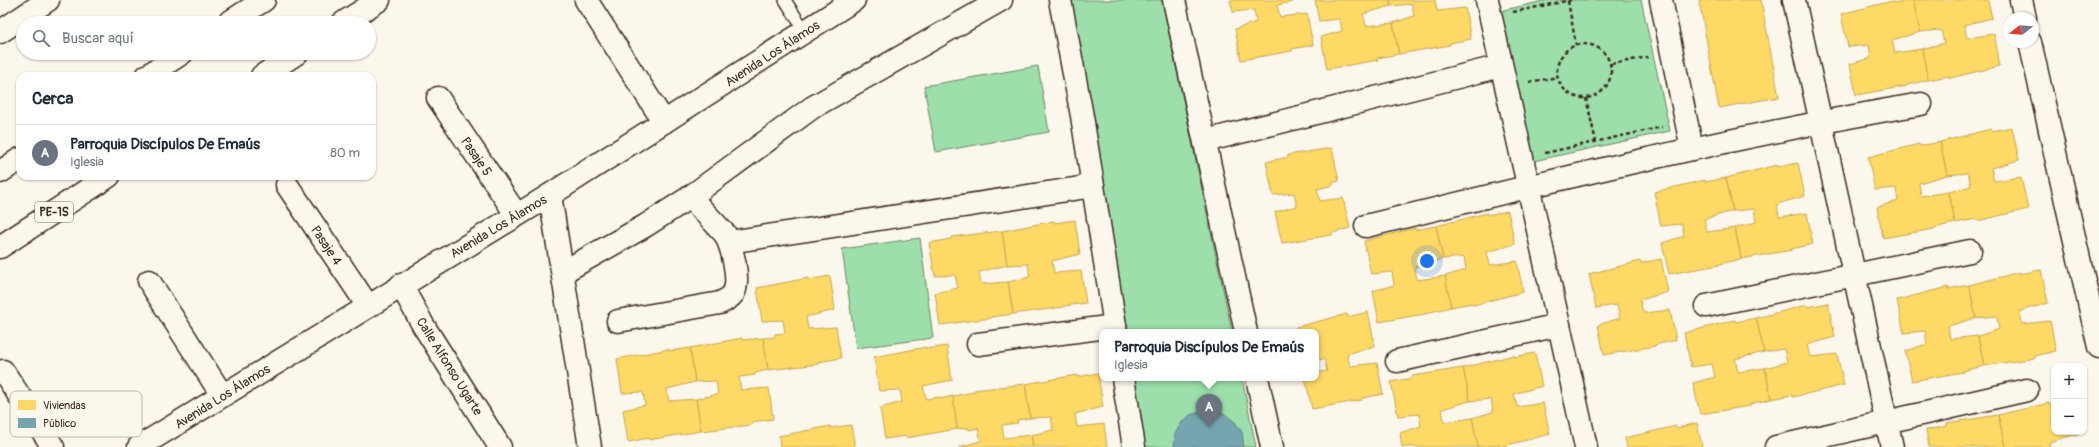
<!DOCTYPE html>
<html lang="es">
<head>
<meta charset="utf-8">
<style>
  :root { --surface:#fff; --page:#f6f6f7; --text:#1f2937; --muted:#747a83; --line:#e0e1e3; --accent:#0b8043 }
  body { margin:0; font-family:Pangolin,sans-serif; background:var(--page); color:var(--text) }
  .controls { position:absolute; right:12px; bottom:12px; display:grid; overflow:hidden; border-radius:8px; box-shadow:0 1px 3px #0004 }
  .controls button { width:36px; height:36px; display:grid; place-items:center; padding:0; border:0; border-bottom:1px solid var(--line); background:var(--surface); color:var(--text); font:20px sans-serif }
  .compass { position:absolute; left:2003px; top:12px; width:36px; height:36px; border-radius:50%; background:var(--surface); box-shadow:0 1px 3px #0004; rotate:253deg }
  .you { position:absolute; left:1427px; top:261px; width:14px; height:14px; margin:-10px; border:3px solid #fff; border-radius:50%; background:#1a73e8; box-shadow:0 0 0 6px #1a73e833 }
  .badge { display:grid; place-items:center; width:26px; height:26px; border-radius:50%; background:var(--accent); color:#fff; font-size:13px; font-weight:700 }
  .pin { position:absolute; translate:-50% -33px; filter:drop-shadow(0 1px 2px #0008) }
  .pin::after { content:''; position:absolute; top:21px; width:14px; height:12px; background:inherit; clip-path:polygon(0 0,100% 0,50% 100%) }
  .popup { position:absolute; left:1099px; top:329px; width:220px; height:52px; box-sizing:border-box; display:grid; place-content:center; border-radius:8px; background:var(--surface); filter:drop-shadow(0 1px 3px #0005); font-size:13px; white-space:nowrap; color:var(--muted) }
  .popup b { font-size:15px; color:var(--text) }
  .popup::after { content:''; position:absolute; left:50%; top:100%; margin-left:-8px; border:8px solid transparent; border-top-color:var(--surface) }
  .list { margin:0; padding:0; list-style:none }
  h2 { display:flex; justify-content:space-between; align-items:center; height:52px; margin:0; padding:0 16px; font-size:17px }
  h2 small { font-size:13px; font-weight:400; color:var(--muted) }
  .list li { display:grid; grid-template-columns:26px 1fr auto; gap:12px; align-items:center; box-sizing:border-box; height:56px; padding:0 16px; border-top:1px solid var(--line) }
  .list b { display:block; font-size:15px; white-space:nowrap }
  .list p { margin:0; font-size:13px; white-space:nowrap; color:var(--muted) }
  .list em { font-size:13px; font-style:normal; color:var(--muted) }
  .icon { flex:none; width:22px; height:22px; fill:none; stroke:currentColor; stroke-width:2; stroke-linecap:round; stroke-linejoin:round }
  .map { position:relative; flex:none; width:2099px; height:447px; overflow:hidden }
  .search { position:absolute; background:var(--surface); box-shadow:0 1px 3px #0004; left:16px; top:16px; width:360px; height:44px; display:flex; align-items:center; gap:10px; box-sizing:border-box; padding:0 14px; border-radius:22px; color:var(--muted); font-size:15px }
  .panel { position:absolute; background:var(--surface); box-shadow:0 1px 3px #0004; left:16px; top:72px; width:360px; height:108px; border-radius:12px }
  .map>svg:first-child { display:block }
  .green { fill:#9ddfaa; stroke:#6c8464 }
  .homes { fill:#ffd966; stroke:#c4a450 }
  .public { fill:#76a5af; stroke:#648084 }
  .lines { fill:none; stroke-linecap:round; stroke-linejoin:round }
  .service-casing { stroke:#3b2a1e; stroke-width:14 }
  .minor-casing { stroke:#3b2a1e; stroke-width:25 }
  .tertiary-casing { stroke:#3b2a1e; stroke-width:25 }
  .motorway-casing { stroke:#3b2a1e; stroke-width:25 }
  .path { stroke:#3b2a1e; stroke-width:2.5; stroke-dasharray:4 3; stroke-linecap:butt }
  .service { stroke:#fbf7ec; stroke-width:11 }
  .minor { stroke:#fbf7ec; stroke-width:22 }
  .tertiary { stroke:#fbf7ec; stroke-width:22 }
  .motorway { stroke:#fbf7ec; stroke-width:22 }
  .labels { text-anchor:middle; stroke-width:4; stroke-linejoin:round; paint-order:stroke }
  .shield { fill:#fbf7ec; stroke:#75685c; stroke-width:1 }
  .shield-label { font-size:12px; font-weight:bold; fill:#3b2a1e }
  .street-label { font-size:13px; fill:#3b2a1e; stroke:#fbf7ec }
  .key { fill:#fbf7ec; stroke:#c1baae; stroke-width:1 }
  .key-label { font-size:11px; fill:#3b2a1e }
</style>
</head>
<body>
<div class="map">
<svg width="2099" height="447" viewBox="0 0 2099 447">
  <rect width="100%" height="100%" fill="#fbf7ec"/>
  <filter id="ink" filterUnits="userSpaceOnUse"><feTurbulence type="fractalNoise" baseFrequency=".025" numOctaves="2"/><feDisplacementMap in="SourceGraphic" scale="8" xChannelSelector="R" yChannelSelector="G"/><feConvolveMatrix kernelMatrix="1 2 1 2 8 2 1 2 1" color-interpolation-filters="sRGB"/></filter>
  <g filter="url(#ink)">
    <g class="green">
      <polygon points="1069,0 1162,0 1232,332 1121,332"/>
      <polygon points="1548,0 1641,0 1670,131 1529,162 1495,12"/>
      <polygon points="1038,66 1049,132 936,152 924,86"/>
      <polygon points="920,238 933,338 856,348 842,249"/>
      <polygon points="1129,378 1242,378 1256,447 1140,447"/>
    </g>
    <g class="homes">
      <polygon points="1230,0 1292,0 1293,2 1277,5 1280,17 1307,14 1313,45 1292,49 1292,51 1241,60 1235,29 1256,22 1254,10 1233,12"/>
      <polygon points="1315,0 1390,0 1391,6 1363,14 1366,26 1393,23 1399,54 1377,58 1378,60 1327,69 1321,37 1342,31 1340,19 1319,21"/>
      <polygon points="1390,0 1435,0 1437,11 1465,8 1471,39 1450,43 1450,45 1399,54 1393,23 1414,16 1412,4 1391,6"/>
      <polygon points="1699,0 1761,0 1779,97 1719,108"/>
      <polygon points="1908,0 1913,0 1920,32 1892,40 1895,53 1922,49 1928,80 1907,85 1907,86 1856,95 1850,64 1871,58 1869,45 1848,47 1841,14 1892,1 1893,3"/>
      <polygon points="1913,0 1988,0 1992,18 1964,25 1967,38 1994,34 2000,66 1950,78 1949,76 1928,80 1922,49 1944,43 1941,30 1920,32"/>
      <polygon points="2012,127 2019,160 1991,168 1994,181 2021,177 2028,209 1977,221 1976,219 1955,223 1949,192 1971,186 1968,173 1947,175 1940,142 1991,129 1992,131"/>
      <polygon points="1940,142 1947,175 1919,183 1921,196 1949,192 1955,223 1934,228 1934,229 1883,238 1877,207 1898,201 1896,188 1875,190 1868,157 1919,144 1920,146"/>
      <polygon points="1332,148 1339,181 1332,183 1333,185 1317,189 1320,201 1343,198 1350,228 1332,233 1332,235 1282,243 1275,212 1297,206 1294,193 1273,195 1266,162 1288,157 1288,155"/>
      <polygon points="1798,163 1805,196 1777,204 1779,217 1807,213 1813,244 1791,249 1792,250 1741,259 1735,228 1756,222 1754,209 1733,211 1726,178 1777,165 1777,167"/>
      <polygon points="1726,178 1733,211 1704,219 1707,232 1735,228 1741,259 1719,264 1719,265 1669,274 1662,243 1684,236 1682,224 1661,226 1654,192 1705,180 1705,182"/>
      <polygon points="1508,211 1515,244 1487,252 1490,265 1517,261 1523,292 1473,305 1472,303 1451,307 1445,276 1466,270 1464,257 1443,259 1436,226 1487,213 1487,215"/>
      <polygon points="1075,220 1080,254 1052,261 1054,273 1081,271 1086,303 1064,306 1064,307 1013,314 1008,282 1030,277 1028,264 1007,265 1002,231 1054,221 1054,223"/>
      <polygon points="1436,226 1443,259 1415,267 1417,280 1445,276 1451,307 1430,312 1430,313 1379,322 1373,291 1394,285 1392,272 1371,274 1364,241 1415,228 1415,230"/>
      <polygon points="1002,231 1007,265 979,272 981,284 1008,282 1013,314 991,317 991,318 940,325 935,293 958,288 955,275 935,276 929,243 951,239 951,237"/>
      <polygon points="1661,259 1668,292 1640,300 1643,313 1670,310 1676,340 1655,345 1655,346 1604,355 1598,325 1620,318 1617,305 1596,308 1589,274 1640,261 1641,263"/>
      <polygon points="2041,270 2048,303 2020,311 2022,324 2050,321 2056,351 2034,356 2035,358 1984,366 1978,336 1999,329 1997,316 1976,318 1969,285 2020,272 2020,274"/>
      <polygon points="830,276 835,310 806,317 808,329 836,327 841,358 818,362 819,364 768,370 763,338 775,337 775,334 785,333 783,320 762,321 757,288 808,278 809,280"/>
      <polygon points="1969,285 1976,318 1948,326 1950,339 1978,336 1984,366 1962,371 1963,372 1912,381 1905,351 1927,344 1925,331 1904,333 1897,300 1948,287 1948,289"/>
      <polygon points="1828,303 1835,337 1807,345 1810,357 1837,354 1844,385 1793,397 1792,395 1771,399 1765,368 1787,362 1784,349 1764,352 1756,318 1807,305 1808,307"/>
      <polygon points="1368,312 1375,346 1347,354 1350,366 1377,363 1383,394 1362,398 1362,400 1312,409 1305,378 1316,378 1316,373 1327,371 1324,359 1316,360 1316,332 1297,332 1296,327 1347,314 1348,317"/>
      <polygon points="1756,318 1764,352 1735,359 1738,372 1765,368 1771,399 1750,404 1750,406 1700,414 1693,383 1715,377 1712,364 1691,367 1684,333 1735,320 1736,322"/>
      <polygon points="742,338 742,340 763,338 768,370 755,373 755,375 739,377 741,390 769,388 773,419 752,422 752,425 701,431 696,399 718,394 716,381 695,382 690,348"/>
      <polygon points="947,346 952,380 923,386 926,399 940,397 940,399 953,396 957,429 906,438 906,436 885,439 880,408 902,402 900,390 879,391 874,357 926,347 926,349"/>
      <polygon points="690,348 695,382 667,389 669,401 696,399 701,431 649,440 649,438 628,442 623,410 645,405 643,392 622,393 617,359 669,349 669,351"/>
      <polygon points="1535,353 1542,386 1514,394 1517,407 1543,403 1550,434 1499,447 1499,445 1478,447 1472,418 1493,412 1491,399 1470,401 1463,368 1514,355 1514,357"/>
      <polygon points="1463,368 1470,401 1442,409 1444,422 1472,418 1478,447 1402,447 1400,433 1421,426 1419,414 1398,416 1391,382 1412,378 1412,376"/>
      <polygon points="1098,373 1103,407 1075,414 1077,427 1104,424 1107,447 1033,447 1031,435 1053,430 1051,417 1030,418 1025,384 1077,375 1077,377"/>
      <polygon points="1025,384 1030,418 1017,420 1018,423 1002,425 1004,438 1031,435 1033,447 959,447 981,441 978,428 969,430 969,428 957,429 953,396 974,392 974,390"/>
      <polygon points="2049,403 2049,405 2054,404 2054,432 2077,432 2077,434 2049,442 2050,447 2005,447 1998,415"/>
      <polygon points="1998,415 2005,447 1929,447 1926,430 1947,426 1947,423"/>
      <polygon points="1697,423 1702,447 1627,447 1625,438 1676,426 1677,428"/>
      <polygon points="851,425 855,447 780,447 779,436 830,426 831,428"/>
    </g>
    <polygon class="public" points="1214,410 1225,414 1235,422 1242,432 1244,447 1174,447 1175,434 1181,423 1190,415 1202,411"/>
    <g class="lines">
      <defs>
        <polyline id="service" points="785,0 806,33"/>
        <g id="minor">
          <polyline points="586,0 664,122"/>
          <polyline points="1060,0 1082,116 1116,332"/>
          <polyline points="1174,0 1246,332"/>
          <polyline points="1487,0 1586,447"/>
          <polyline points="1661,0 1692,149"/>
          <polyline points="1794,0 1892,447"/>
          <polyline points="2021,0 2025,18"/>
          <polyline points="0,32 48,0"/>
          <polyline points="2030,42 2099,347"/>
          <polyline points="438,98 516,214"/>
          <polyline points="1205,141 1501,66"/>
          <polyline points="287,185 368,306"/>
          <polyline points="550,195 590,447"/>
          <path d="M1366,226C1550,181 1734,136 1921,104"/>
          <polyline points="729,242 1093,186"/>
          <polyline points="563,272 645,226 690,197 813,107 1001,0"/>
          <polyline points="149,281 222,395"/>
          <polyline points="401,285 423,325 500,447"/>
          <polyline points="1706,306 1970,251"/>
          <path d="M618,321L720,303C725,300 729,299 733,294C741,281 732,247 725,234L690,197"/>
          <polyline points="978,344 1115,326"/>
          <polyline points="1397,361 1559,325"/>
          <polyline points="3,371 53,447"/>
          <polyline points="1123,378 1134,447"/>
          <polyline points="1257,378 1272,447"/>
          <polyline points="1776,447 2027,390"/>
        </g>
        <polyline id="tertiary" points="139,447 550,195 854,0"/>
        <g id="motorway">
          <polyline points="228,23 264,0"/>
          <polyline points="343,23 379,0"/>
          <polyline points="147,76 182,53"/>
          <polyline points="262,76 297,53"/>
          <polyline points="0,172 20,159"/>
          <polyline points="0,247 109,176"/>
        </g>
      </defs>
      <use href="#service" class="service-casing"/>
      <use href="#minor" class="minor-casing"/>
      <use href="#tertiary" class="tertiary-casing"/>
      <use href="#motorway" class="motorway-casing"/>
      <g class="path">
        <polyline points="1568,1 1576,45"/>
        <polyline points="1513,12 1571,0"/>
        <circle cx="1584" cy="71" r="27"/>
        <polyline points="1611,64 1648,57"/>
        <polyline points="1529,82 1558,77"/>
        <polyline points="1586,98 1596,142"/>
        <polyline points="1545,153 1662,127"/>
      </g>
      <use href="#service" class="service"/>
      <use href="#minor" class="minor"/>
      <use href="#tertiary" class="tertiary"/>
      <use href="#motorway" class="motorway"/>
    </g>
  </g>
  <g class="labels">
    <rect class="shield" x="35" y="202" width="38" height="20" rx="3"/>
    <g class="shield-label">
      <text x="54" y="216">PE-1S</text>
    </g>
    <g class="street-label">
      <text transform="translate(772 53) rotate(-33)" y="5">Avenida Los Álamos</text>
      <text transform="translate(477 156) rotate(56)" y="5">Pasaje 5</text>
      <text transform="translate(498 226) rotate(-31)" y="5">Avenida Los Álamos</text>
      <text transform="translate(327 245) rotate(56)" y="5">Pasaje 4</text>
      <text transform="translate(450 366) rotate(58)" y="5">Calle Alfonso Ugarte</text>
      <text transform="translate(222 396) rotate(-32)" y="5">Avenida Los Álamos</text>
    </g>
  </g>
  <rect x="10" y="391" width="132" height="46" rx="6" class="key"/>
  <rect x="18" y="400" width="18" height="10" fill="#ffd966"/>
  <rect x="18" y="418" width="18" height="10" fill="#76a5af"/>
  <g class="key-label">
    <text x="43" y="409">Viviendas</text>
    <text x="43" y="427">Público</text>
  </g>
</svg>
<div class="controls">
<button>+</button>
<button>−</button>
</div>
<svg class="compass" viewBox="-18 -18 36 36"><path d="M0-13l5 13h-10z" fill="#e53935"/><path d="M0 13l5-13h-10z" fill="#747a83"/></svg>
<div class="you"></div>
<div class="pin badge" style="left:1209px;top:427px;background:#6b7280">A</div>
<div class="popup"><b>Parroquia Discípulos De Emaús</b>Iglesia</div>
<div class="search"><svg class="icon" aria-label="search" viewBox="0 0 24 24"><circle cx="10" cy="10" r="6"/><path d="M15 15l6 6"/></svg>Buscar aquí</div>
<section class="panel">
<h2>Cerca<small></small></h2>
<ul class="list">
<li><span class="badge" style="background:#6b7280">A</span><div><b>Parroquia Discípulos De Emaús</b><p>Iglesia</p></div><em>80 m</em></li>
</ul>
</section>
</div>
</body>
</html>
